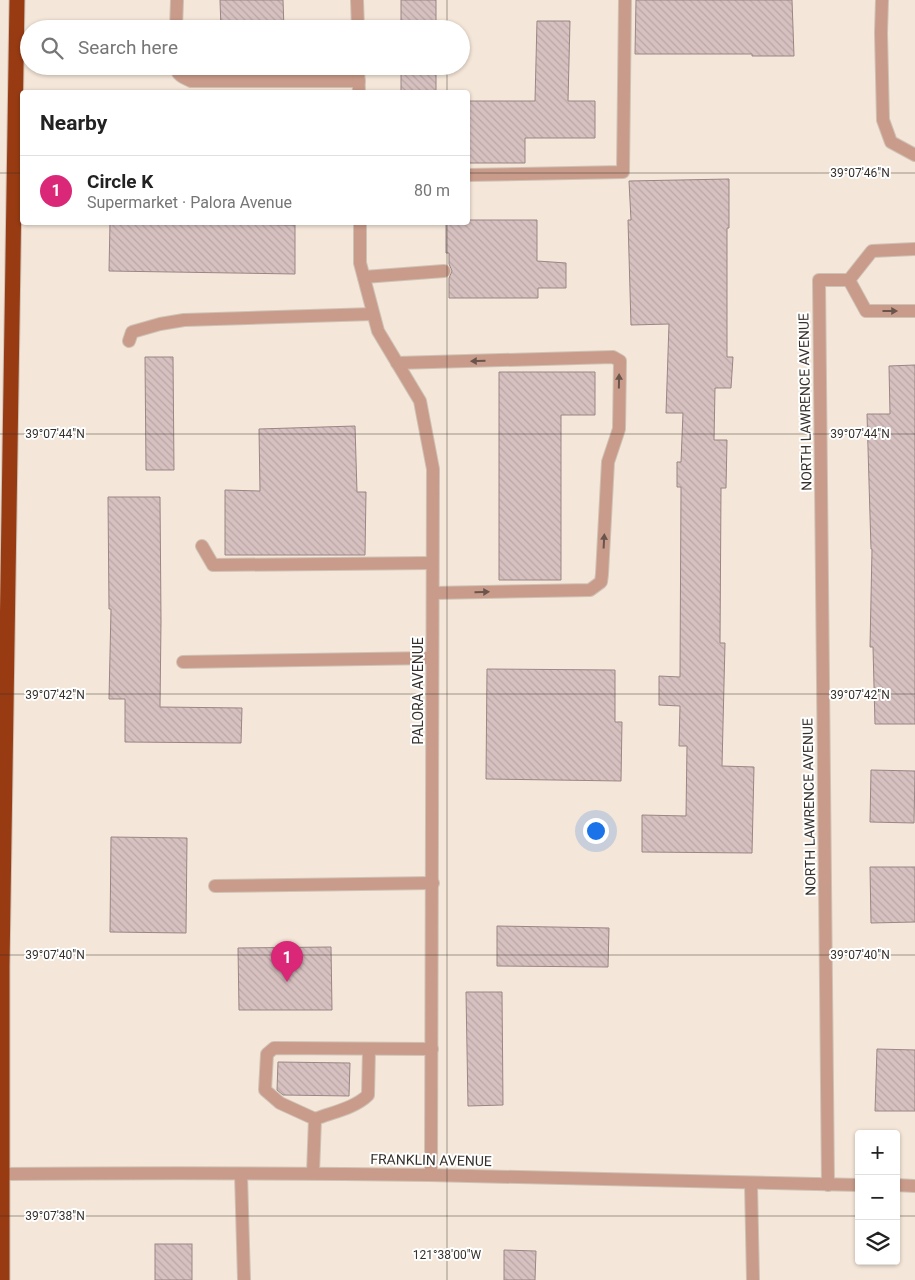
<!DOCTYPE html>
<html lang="en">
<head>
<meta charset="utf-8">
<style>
  :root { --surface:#fff; --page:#f6f6f6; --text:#222; --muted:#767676; --line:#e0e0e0; --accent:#db2777 }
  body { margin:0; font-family:Roboto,sans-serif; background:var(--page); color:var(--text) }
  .controls { position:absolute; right:15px; bottom:15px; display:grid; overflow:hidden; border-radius:5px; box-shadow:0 1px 4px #0004 }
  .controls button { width:45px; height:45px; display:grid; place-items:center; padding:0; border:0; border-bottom:1px solid var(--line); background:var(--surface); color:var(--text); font:25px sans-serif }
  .you { position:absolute; left:595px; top:830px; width:18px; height:18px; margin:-12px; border:4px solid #fff; border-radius:50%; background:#1a73e8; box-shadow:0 0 0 8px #1a73e833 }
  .badge { display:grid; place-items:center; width:32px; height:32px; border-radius:50%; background:var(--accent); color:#fff; font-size:16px; font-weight:700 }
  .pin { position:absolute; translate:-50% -41px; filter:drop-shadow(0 1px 2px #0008) }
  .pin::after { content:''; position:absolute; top:26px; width:18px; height:15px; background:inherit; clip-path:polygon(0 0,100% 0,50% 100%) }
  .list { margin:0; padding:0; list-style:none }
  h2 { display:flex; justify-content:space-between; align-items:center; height:65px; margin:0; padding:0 20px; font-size:21px }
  h2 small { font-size:16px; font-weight:400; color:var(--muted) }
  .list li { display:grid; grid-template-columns:32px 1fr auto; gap:15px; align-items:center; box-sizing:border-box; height:70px; padding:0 20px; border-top:1px solid var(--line) }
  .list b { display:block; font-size:19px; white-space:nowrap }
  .list p { margin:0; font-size:16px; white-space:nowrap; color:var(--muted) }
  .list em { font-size:16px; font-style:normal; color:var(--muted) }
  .icon { flex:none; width:28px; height:28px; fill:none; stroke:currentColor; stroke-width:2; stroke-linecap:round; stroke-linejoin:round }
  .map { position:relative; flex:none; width:915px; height:1280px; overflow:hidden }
  .search { position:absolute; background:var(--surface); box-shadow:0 1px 4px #0004; left:20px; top:20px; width:450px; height:55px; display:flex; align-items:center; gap:12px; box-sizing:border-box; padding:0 18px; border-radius:28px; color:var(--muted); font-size:19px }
  .panel { position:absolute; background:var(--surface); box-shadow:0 1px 4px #0004; left:20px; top:90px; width:450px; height:135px; border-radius:5px }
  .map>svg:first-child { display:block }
  .building { fill:url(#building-back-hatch); stroke:#9a8685 }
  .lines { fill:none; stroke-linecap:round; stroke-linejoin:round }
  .minor-casing { stroke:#cec2b5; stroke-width:14 }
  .highway-casing { stroke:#cec2b5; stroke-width:17 }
  .minor { stroke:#c99b8a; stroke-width:12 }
  .highway { stroke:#983b13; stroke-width:15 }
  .oneway { fill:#69554c }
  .ticks { fill:none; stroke:#36302b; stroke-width:1; stroke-opacity:0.45 }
  .labels { text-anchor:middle; stroke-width:4; stroke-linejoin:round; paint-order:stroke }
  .street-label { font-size:14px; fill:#36302b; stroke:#fff }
  .ticks-label { font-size:12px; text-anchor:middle; fill:#36302b; stroke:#fff; stroke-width:4; stroke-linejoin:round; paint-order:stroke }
</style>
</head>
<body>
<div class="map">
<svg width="915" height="1280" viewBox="0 0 915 1280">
  <defs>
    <pattern id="building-back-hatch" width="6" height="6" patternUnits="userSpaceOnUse" patternTransform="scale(1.25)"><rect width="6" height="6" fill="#d7c1c0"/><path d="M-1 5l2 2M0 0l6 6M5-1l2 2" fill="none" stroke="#b9a6a5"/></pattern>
  </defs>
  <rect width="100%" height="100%" fill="#f4e6d8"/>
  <g class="building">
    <polygon points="220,0 283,0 284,29 221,29"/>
    <rect x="401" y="0" width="35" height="29"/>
    <polygon points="636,0 792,0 794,56 752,56 752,54 635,54"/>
    <polygon points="537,21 570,21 568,101 595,101 595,138 525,138 525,163 468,163 468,101 535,101"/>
    <rect x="401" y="66" width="35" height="26"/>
    <polygon points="729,179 729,228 727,228 727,357 733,357 731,388 715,388 714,440 727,440 726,488 721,488 720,643 725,643 722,766 754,767 752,853 642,852 642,815 686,816 687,746 679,746 680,706 659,705 659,676 680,677 681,487 677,487 677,462 681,462 683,413 666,413 669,324 631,325 628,220 631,220 629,181"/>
    <polygon points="468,220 537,220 537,261 566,263 566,288 538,288 538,298 449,298 449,278 452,271 449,264 449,253 446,253 446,222 468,222"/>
    <polygon points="110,222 295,225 295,274 109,271"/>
    <polygon points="145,357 173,357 174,470 146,470"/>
    <polygon points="915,365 915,724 875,724 873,647 870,647 872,549 871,549 867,414 890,414 889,366"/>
    <polygon points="499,372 595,372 595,415 561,415 561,580 499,580"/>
    <polygon points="355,426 357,492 366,492 365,555 225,555 225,490 260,491 259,429"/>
    <polygon points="108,497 160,497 161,621 160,707 242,708 241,743 125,742 125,699 109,699 111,609 109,609"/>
    <polygon points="487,669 615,670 615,722 622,722 621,781 486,779"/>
    <polygon points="871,770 915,771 914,823 870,822"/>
    <polygon points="111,837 187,838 186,933 110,932"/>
    <polygon points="870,867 915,867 915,922 871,923"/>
    <polygon points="497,926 609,928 608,967 497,966"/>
    <polygon points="331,947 332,1010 239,1010 238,948"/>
    <polygon points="466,992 502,992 503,1105 468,1106"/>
    <polygon points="877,1049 915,1050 915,1111 875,1111"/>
    <polygon points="278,1062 350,1063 349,1096 283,1095 277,1090"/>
    <rect x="155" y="1244" width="37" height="36"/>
    <polygon points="504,1250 536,1251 535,1280 504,1280"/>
  </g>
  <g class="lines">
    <defs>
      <g id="minor">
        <polyline points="357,0 358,29"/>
        <polyline points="882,0 881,33 883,120 891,142 915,155"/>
        <polyline points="176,29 177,0"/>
        <path d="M176,66C176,75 184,78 191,81H359"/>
        <polyline points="358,66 359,92"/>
        <polyline points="468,175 623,172 625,0"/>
        <polyline points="360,222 360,263 378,331 420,401 433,469 431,1175"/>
        <polyline points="364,277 444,271"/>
        <polyline points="849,280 866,311 915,311"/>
        <polyline points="849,280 872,251 915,249"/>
        <polyline points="129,341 132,332 160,324 184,320 373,314"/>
        <polyline points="397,363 613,357 620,361 619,429 608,462 602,574 601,582 590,590 433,593"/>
        <polyline points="202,546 213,565 432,563"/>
        <polyline points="183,662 432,658"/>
        <polyline points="215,886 433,883"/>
        <path d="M315,1119C333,1112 355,1108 368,1095L369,1049"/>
        <polyline points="313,1173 315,1119 280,1103 265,1090 267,1054 274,1048 432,1049"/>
        <path d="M3,1174C145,1173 287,1173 429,1175C572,1177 715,1183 859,1185"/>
        <polyline points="241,1174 244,1280"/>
        <polyline points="751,1184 753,1280"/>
        <polyline points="828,1185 819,280 849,280"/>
        <polyline points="896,1185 915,1186"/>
      </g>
      <polyline id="highway" points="2,1280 2,966 17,0"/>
    </defs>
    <use href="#minor" class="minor-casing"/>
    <use href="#highway" class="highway-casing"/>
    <use href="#minor" class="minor"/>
    <use href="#highway" class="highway"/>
  </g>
  <defs><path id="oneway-solid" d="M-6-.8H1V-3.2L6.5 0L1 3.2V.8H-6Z" transform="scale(1.25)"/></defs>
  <g class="oneway">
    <use href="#oneway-solid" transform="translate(890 311)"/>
    <use href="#oneway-solid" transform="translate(478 361) rotate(179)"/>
    <use href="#oneway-solid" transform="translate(619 381) rotate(-89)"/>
    <use href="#oneway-solid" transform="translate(604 541) rotate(-87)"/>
    <use href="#oneway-solid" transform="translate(482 592) rotate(-1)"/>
  </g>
  <path class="ticks" d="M447,0V29M447,66V92M0,173H22M468,173H915M447,222V1280M0,434H915M0,694H915M0,955H915M0,1216H859M896,1216H915"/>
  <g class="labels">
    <g class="street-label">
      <text transform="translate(805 402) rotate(-91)" y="5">NORTH LAWRENCE AVENUE</text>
      <text transform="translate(418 691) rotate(-90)" y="5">PALORA AVENUE</text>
      <text transform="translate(809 807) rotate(-91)" y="5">NORTH LAWRENCE AVENUE</text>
      <text transform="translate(431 1160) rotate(1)" y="5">FRANKLIN AVENUE</text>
    </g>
  </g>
  <g class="ticks-label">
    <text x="860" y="177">39°07'46"N</text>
    <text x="55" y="438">39°07'44"N</text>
    <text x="860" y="438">39°07'44"N</text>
    <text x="55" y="699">39°07'42"N</text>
    <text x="860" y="699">39°07'42"N</text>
    <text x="55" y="959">39°07'40"N</text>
    <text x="860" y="959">39°07'40"N</text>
    <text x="55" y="1220">39°07'38"N</text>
    <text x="447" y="1259">121°38'00"W</text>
  </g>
</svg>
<div class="controls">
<button>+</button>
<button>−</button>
<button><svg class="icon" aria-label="layers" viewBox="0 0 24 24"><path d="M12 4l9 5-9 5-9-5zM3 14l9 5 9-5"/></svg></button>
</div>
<div class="you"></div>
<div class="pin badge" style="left:287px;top:982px">1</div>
<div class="search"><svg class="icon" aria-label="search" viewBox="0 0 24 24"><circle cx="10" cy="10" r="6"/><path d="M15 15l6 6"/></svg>Search here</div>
<section class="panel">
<h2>Nearby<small></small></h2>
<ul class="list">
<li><span class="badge">1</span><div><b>Circle K</b><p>Supermarket · Palora Avenue</p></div><em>80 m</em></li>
</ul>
</section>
</div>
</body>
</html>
